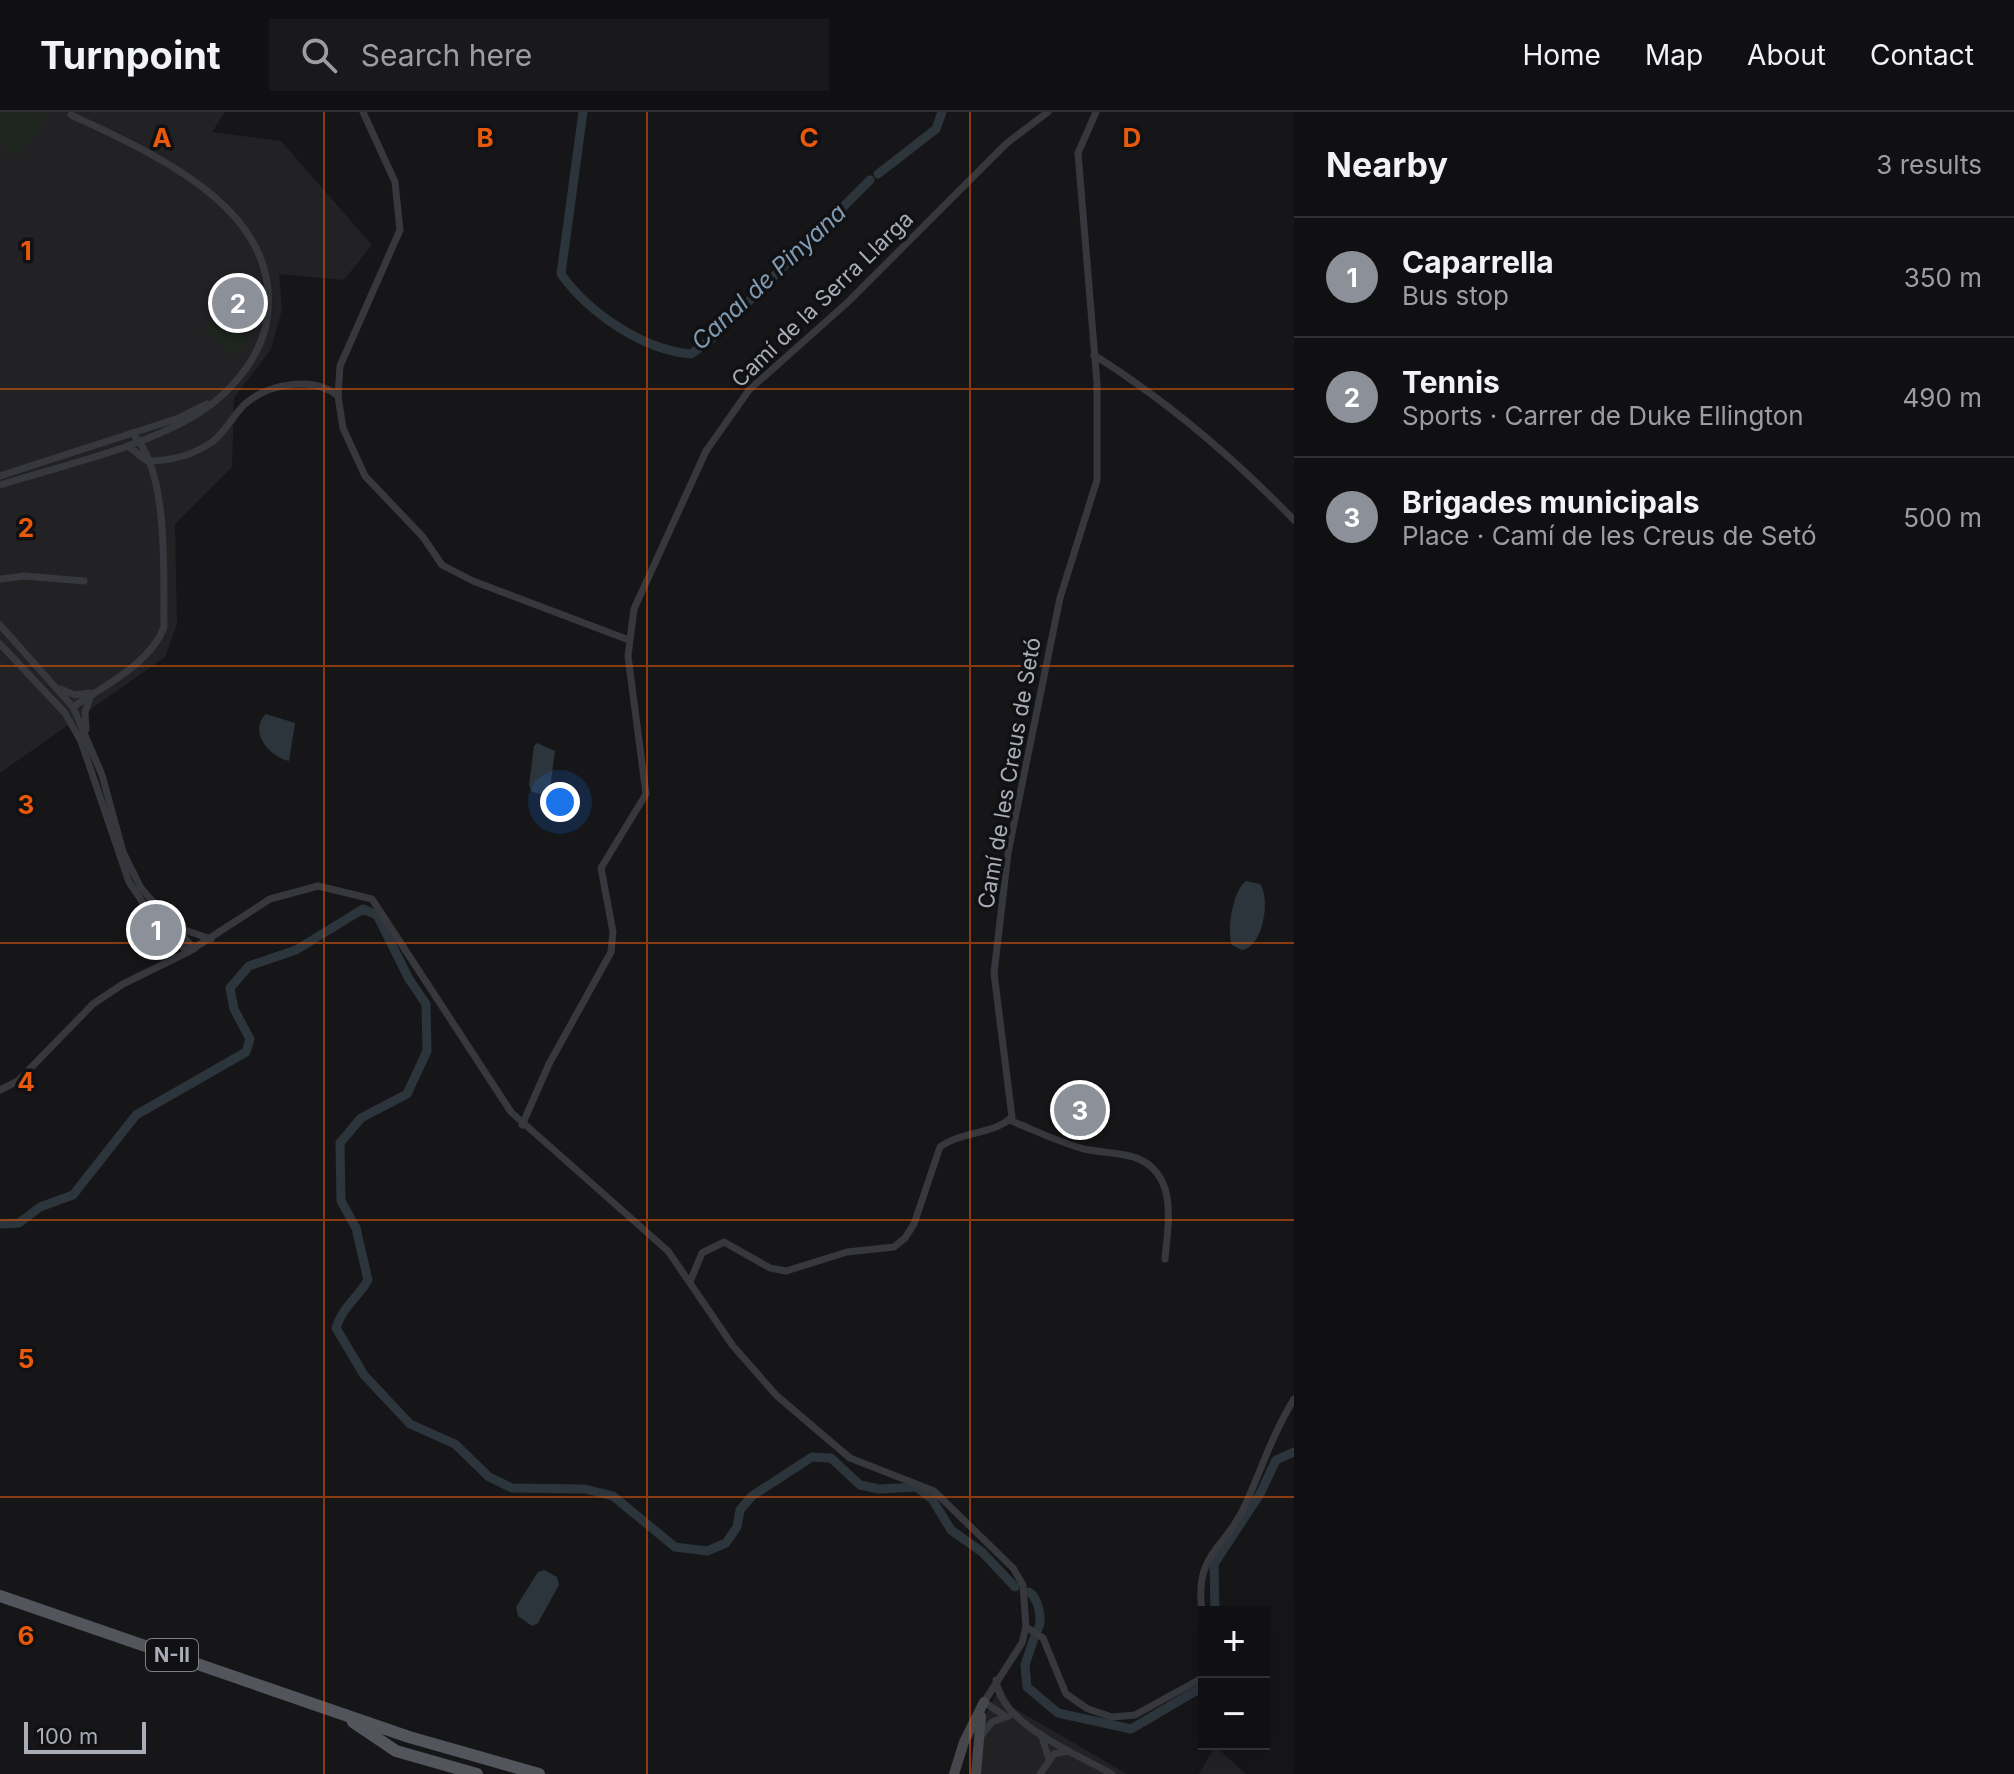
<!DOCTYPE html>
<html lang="en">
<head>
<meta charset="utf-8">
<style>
  :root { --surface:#101012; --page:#19191b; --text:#f1f3f6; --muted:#9c9d9f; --line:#303032; --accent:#8c9099 }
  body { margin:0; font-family:Inter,sans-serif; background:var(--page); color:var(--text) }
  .controls { position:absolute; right:24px; bottom:24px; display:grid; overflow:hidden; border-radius:0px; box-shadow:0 8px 32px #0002 }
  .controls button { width:72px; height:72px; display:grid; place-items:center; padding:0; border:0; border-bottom:2px solid var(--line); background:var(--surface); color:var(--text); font:40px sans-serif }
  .scale { position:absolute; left:24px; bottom:20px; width:122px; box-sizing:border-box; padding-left:8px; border:4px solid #a8adb8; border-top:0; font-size:22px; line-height:28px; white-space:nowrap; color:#a8adb8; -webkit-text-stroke:6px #111113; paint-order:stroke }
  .you { position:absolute; left:560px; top:690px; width:28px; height:28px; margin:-20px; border:6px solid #fff; border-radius:50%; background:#1a73e8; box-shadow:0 0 0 12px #1a73e833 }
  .badge { display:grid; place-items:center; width:52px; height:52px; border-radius:50%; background:var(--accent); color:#fff; font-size:26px; font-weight:700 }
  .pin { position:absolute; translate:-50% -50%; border:4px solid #fff; box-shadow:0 2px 8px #0006 }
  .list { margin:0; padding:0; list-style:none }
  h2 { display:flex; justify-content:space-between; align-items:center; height:104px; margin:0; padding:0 32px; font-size:34px }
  h2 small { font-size:26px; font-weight:400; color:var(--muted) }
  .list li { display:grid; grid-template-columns:52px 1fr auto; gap:24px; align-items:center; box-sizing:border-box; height:120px; padding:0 32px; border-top:2px solid var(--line) }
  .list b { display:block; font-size:30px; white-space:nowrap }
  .list p { margin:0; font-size:26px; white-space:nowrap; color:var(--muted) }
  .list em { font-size:26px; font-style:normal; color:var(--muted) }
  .icon { flex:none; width:44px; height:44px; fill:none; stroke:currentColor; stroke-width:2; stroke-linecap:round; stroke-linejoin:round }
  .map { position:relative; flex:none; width:1294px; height:1662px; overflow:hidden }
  header { display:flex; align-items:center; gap:48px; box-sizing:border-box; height:112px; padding:0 40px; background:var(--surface); border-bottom:2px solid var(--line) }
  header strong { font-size:38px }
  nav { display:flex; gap:44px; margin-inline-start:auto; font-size:28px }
  .search { width:560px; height:72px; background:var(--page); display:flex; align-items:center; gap:20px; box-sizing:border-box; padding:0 28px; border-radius:0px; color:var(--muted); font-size:30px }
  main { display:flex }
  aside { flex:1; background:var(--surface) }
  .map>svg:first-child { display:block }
  .built { fill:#222225 }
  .green { fill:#1e261f }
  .water { fill:#2c353c }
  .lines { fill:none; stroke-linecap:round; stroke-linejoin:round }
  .canal { stroke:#2c353c; stroke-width:9 }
  .street { stroke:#37383d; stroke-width:7 }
  .secondary { stroke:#45474d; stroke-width:10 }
  .primary { stroke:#53555c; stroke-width:12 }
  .grid { fill:none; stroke:#e8590c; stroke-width:2; stroke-opacity:0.55 }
  .labels { text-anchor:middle; stroke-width:7; stroke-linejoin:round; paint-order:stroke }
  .shield { fill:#111113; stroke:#7b7e86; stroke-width:2 }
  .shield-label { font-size:20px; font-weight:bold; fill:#a8adb8 }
  .street-label { font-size:22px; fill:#a8adb8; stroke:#111113 }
  .water-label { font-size:24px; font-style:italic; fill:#7f9bb3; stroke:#111113 }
  .grid-label { font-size:26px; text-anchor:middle; font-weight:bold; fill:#e8590c; stroke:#111113; stroke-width:7; stroke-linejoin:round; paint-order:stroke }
</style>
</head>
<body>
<header>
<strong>Turnpoint</strong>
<div class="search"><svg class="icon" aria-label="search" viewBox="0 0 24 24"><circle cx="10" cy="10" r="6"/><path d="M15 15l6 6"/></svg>Search here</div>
<nav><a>Home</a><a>Map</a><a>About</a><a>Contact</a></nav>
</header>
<main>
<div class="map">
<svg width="1294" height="1662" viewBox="0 0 1294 1662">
  <rect width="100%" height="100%" fill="#161618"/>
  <g class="built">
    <polygon points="0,0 225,0 212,20 281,29 372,133 344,168 279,162 282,197 271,237 234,286 232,355 175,412 177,512 165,545 0,661"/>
    <polygon points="1001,1573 1012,1595 1127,1662 979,1662 984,1606"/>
    <polygon points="1215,1634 1246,1662 1199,1662"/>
  </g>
  <g class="green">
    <polygon points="0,0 39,0 47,6 16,45 0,32"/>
    <polygon points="244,166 261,180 232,216 249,229 236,244 203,217"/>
  </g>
  <g class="water">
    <path d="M266,602L295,611L289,649C269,645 248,619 266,602Z"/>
    <polygon points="537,631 555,639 550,677 546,683 532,680 529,673 534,634"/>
    <path d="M1246,769L1260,772C1271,787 1263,835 1242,838L1232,833C1226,818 1233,778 1246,769Z"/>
    <polygon points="544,1458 557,1465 559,1473 538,1511 532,1514 518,1504 516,1495 538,1460"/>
  </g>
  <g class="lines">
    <g class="canal">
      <path d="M583,0L561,162C589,201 643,238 691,242L708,230L870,68"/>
      <polyline points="878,62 936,17 942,0"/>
      <path d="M0,1112L19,1111L40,1095L73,1083L136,1003L246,940L250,927L234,897L230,876L249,854L296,838L363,797L377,803L409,867L426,892L427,939L407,982L361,1006L340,1031L341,1089L356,1116L368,1168C356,1188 343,1194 336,1216L364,1263L410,1312L455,1332L489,1365L512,1376L585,1377L613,1384L675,1435L707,1439L726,1431L737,1415L740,1398L752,1384L812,1345L831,1346L860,1373L879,1377L916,1375L932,1387L951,1418L982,1440L1015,1475"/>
      <path d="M1029,1480C1038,1486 1043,1507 1038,1517"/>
      <polyline points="1215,1500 1214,1452 1260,1382 1276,1348 1294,1340"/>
      <polyline points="1035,1523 1025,1553 1027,1575 1058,1601 1131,1617 1204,1574"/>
    </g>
    <g class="street">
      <polyline points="363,0 395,70 400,118 340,254 338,284 343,316 365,364 423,425 442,453 473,469 629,528"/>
      <path d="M1094,243C1167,289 1234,346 1294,408"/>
      <polyline points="175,308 207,292"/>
      <path d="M128,334L147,349C171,349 192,344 212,330C226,320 233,303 245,292C269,271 314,264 338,284"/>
      <polyline points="0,364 179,306"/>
      <path d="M0,373C63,353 131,339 189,307C222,289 255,255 265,217C292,101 157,43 71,3"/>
      <polyline points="0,467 25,464 84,469"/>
      <polyline points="0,513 73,595 102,663 123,740 141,776 194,837"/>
      <polyline points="0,532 65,601 81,629 129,770 158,813 188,840"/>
      <polyline points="60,577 75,583 90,581"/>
      <path d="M73,595C104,574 151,551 164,515C163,463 170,359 132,321"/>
      <polyline points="86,617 85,600 91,583"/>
      <polyline points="173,814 211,827"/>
      <polyline points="167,821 173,847"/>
      <polyline points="0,978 18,969 93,892 123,872 188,840 270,787 318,774 372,787 511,1000 668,1139 733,1234 777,1284 850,1346 934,1379 1013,1456 1023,1473 1026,1515 1022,1531 984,1590"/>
      <path d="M1009,1008C1034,1018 1058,1030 1084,1037C1101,1041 1124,1040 1139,1047C1178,1065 1168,1112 1165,1147"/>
      <polyline points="522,1013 549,952 611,840 613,820 601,756 646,682 628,544 634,497 706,339 749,278 848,190 1007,31 1048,0"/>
      <path d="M690,1170L702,1141L724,1130L770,1156L786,1159L847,1140L894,1135L905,1126L914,1112L940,1035C961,1019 993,1023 1012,1005L994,861L1008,741L1060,486L1097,368V271L1078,41L1096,0"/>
      <path d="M1204,1513C1190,1438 1224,1443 1247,1389C1263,1353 1273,1321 1294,1287"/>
      <polyline points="1026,1515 1043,1526 1066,1582 1088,1597 1112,1605 1135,1603 1204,1565"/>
      <path d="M996,1568C1000,1612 1077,1642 1112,1662"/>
      <polyline points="984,1590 1005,1604"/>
      <polyline points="1041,1622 1049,1647"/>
      <polyline points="980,1625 992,1610 1009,1604"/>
      <polyline points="1040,1662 1054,1642 1068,1639"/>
    </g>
    <g class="secondary">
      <polyline points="954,1662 964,1630 984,1590"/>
      <polyline points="976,1662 981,1604"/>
    </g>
    <g class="primary">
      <polyline points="0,1484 409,1625 539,1662"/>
      <polyline points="353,1610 396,1639 477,1662"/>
    </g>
  </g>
  <path class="grid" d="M324,0V1662M647,0V1662M970,0V1662M0,277H1294M0,554H1294M0,831H1294M0,1108H1294M0,1385H1294"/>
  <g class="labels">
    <rect class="shield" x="146" y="1527" width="52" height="32" rx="6"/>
    <g class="shield-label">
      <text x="172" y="1550">N-II</text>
    </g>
    <g class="street-label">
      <text transform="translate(822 187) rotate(-44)" y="8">Camí de la Serra Llarga</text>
      <text transform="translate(1009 661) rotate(-80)" y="8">Camí de les Creus de Setó</text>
    </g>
    <g class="water-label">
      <text transform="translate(769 165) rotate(-43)" y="8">Canal de Pinyana</text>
    </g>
  </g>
  <g class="grid-label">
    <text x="162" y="35">A</text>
    <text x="485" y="35">B</text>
    <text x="809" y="35">C</text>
    <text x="1132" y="35">D</text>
    <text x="26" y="148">1</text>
    <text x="26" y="425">2</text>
    <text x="26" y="702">3</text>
    <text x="26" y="979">4</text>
    <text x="26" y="1256">5</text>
    <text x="26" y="1533">6</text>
  </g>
</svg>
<div class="controls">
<button>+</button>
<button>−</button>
</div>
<div class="scale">100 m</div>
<div class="you"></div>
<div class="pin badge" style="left:156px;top:818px">1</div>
<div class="pin badge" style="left:238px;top:191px">2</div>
<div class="pin badge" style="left:1080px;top:998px">3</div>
</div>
<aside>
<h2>Nearby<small>3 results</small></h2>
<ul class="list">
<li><span class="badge">1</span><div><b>Caparrella</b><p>Bus stop</p></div><em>350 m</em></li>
<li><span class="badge">2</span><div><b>Tennis</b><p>Sports · Carrer de Duke Ellington</p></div><em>490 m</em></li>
<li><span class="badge">3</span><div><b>Brigades municipals</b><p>Place · Camí de les Creus de Setó</p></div><em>500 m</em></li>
</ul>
</aside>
</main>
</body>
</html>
